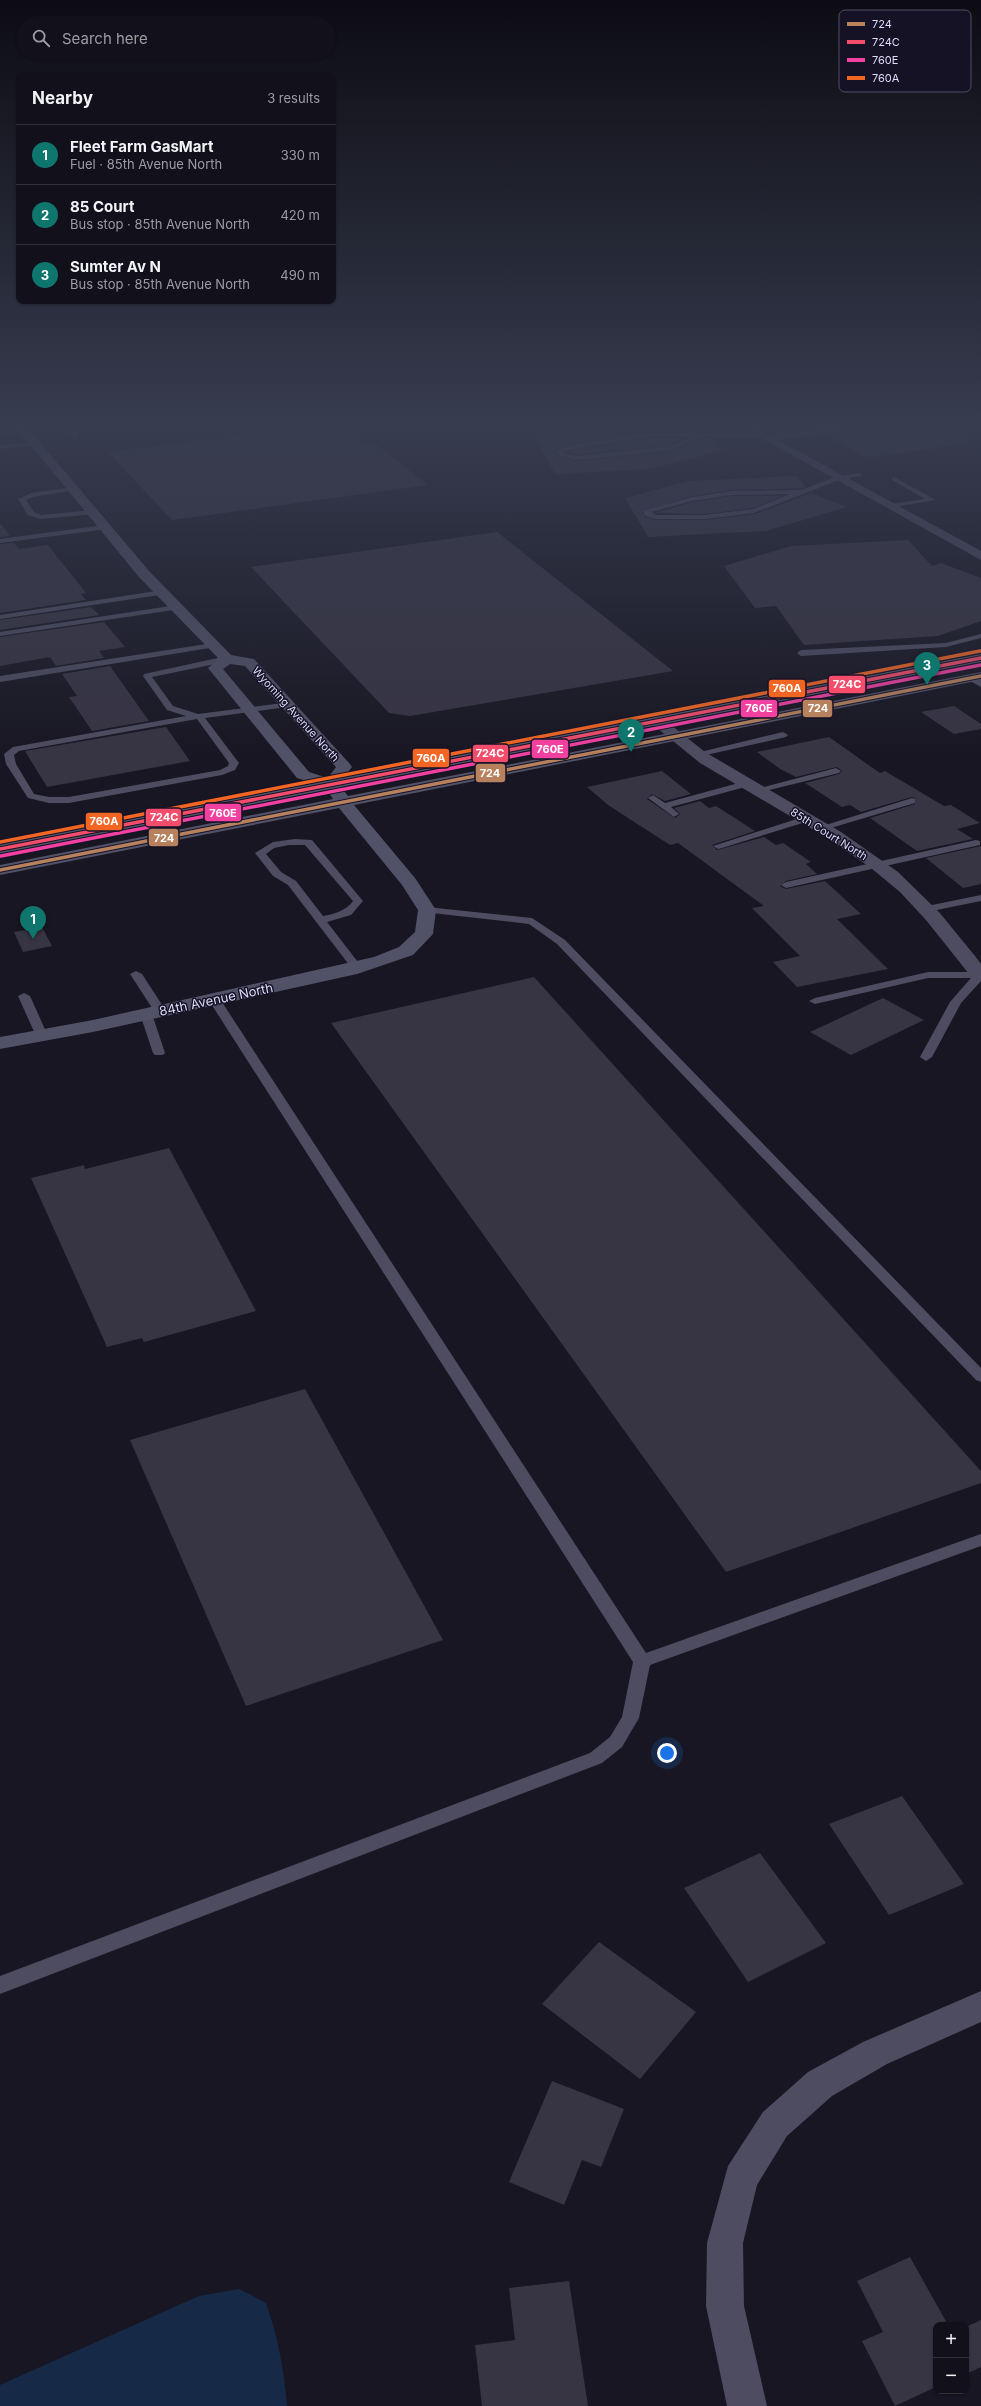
<!DOCTYPE html>
<html lang="en">
<head>
<meta charset="utf-8">
<style>
  :root { --surface:#12101a; --page:#1f1e27; --text:#f1f3f6; --muted:#9c9da2; --line:#313039; --accent:#0f766e }
  body { margin:0; font-family:Inter,sans-serif; background:var(--page); color:var(--text) }
  .controls { position:absolute; right:12px; bottom:12px; display:grid; overflow:hidden; border-radius:8px; box-shadow:0 1px 3px #0004 }
  .controls button { width:36px; height:36px; display:grid; place-items:center; padding:0; border:0; border-bottom:1px solid var(--line); background:var(--surface); color:var(--text); font:20px sans-serif }
  .you { position:absolute; left:667px; top:1753px; width:14px; height:14px; margin:-10px; border:3px solid #fff; border-radius:50%; background:#1a73e8; box-shadow:0 0 0 6px #1a73e833 }
  .badge { display:grid; place-items:center; width:26px; height:26px; border-radius:50%; background:var(--accent); color:#fff; font-size:13px; font-weight:700 }
  .pin { position:absolute; translate:-50% -33px; filter:drop-shadow(0 1px 2px #0008) }
  .pin::after { content:''; position:absolute; top:21px; width:14px; height:12px; background:inherit; clip-path:polygon(0 0,100% 0,50% 100%) }
  .list { margin:0; padding:0; list-style:none }
  h2 { display:flex; justify-content:space-between; align-items:center; height:52px; margin:0; padding:0 16px; font-size:17px }
  h2 small { font-size:13px; font-weight:400; color:var(--muted) }
  .list li { display:grid; grid-template-columns:26px 1fr auto; gap:12px; align-items:center; box-sizing:border-box; height:60px; padding:0 16px; border-top:1px solid var(--line) }
  .list b { display:block; font-size:15px; white-space:nowrap }
  .list p { margin:0; font-size:13px; white-space:nowrap; color:var(--muted) }
  .list em { font-size:13px; font-style:normal; color:var(--muted) }
  .icon { flex:none; width:22px; height:22px; fill:none; stroke:currentColor; stroke-width:2; stroke-linecap:round; stroke-linejoin:round }
  .map { position:relative; flex:none; width:981px; height:2406px; overflow:hidden }
  .search { position:absolute; background:var(--surface); box-shadow:0 1px 3px #0004; left:16px; top:16px; width:320px; height:44px; display:flex; align-items:center; gap:10px; box-sizing:border-box; padding:0 14px; border-radius:22px; color:var(--muted); font-size:15px }
  .panel { position:absolute; background:var(--surface); box-shadow:0 1px 3px #0004; left:16px; top:72px; width:320px; height:232px; border-radius:8px }
  .map>svg:first-child { display:block }
  .water { fill:#162a48 }
  .building { fill:#373443 }
  .lines { fill:none; stroke-linecap:round; stroke-linejoin:round }
  .lane { fill:#4d4c61; fill-rule:evenodd }
  .street { fill:#4d4c61; fill-rule:evenodd }
  .secondary { fill:#515167; fill-rule:evenodd }
  .bus-1-casing { stroke:#151226; stroke-width:5.5 }
  .bus-2-casing { stroke:#151226; stroke-width:5.5 }
  .bus-3-casing { stroke:#151226; stroke-width:5.5 }
  .bus-4-casing { stroke:#151226; stroke-width:5.5 }
  .bus-1 { stroke:#b6815c; stroke-width:3.5 }
  .bus-2 { stroke:#f44d6c; stroke-width:3.5 }
  .bus-3 { stroke:#f240a1; stroke-width:3.5 }
  .bus-4 { stroke:#f26522; stroke-width:3.5 }
  .labels { text-anchor:middle; stroke-width:3; stroke-linejoin:round; paint-order:stroke }
  .far-street-label { font-size:11px; fill:#dedbfb; stroke:#151226 }
  .street-label { font-size:13px; fill:#dedbfb; stroke:#151226 }
  .key { fill:#151226; stroke:#514e66; stroke-width:1 }
  .key-label { font-size:11px; fill:#dedbfb }
  .line-badge { stroke:#151226; stroke-width:1.5 }
  .badge-label { font-size:11px; text-anchor:middle; font-weight:bold; fill:#fff }
</style>
</head>
<body>
<div class="map">
<svg width="981" height="2406" viewBox="0 0 981 2406">
  <rect width="100%" height="100%" fill="#181622"/>
  <path class="water" d="M239,2289L266,2303C278,2337 284,2370 287,2406H0V2385L199,2296Z"/>
  <g class="building">
    <polygon points="653,421 700,421 708,432 647,432 580,442 556,449 555,451 560,457 576,461 667,452 704,438 713,438 722,450 650,469 555,474 535,438 597,423"/>
    <polygon points="800,421 854,421 811,427"/>
    <polygon points="338,423 364,443 373,442 428,485 172,520 108,452"/>
    <polygon points="894,423 895,433 964,423 967,443 873,457 864,456 825,435"/>
    <polygon points="647,438 684,438 666,446 576,454 565,452"/>
    <polygon points="797,476 806,487 801,488 732,490 692,496 642,512 645,517 655,520 705,520 755,514 811,493 847,507 766,531 648,537 625,498 688,481"/>
    <polygon points="732,496 782,496 753,508 705,514 655,513 692,502"/>
    <polygon points="0,523 10,536 0,537"/>
    <polygon points="497,532 673,671 410,716 389,713 251,567"/>
    <polygon points="908,540 932,566 941,563 981,578 981,621 938,636 804,645 776,606 755,608 724,566 791,546"/>
    <polygon points="14,543 19,549 48,545 86,593 81,594 86,600 0,613 0,544"/>
    <polygon points="91,607 99,615 0,630 0,620"/>
    <polygon points="104,622 125,647 99,651 104,658 56,666 50,657 0,666 0,637"/>
    <polygon points="110,666 149,721 92,731 69,697 77,696 62,674"/>
    <polygon points="954,706 981,724 981,729 954,734 921,712"/>
    <polygon points="166,727 190,761 47,787 25,751"/>
    <polygon points="829,737 880,773 885,771 944,806 951,805 980,823 957,829 973,839 917,851 870,818 915,804 915,798 912,797 861,812 850,805 842,807 805,783 839,774 842,771 837,767 796,777 780,769 757,752"/>
    <polygon points="662,771 691,794 665,801 652,794 647,799 675,818 680,814 674,808 700,801 709,808 716,806 755,831 712,845 717,850 764,837 776,845 783,843 811,862 806,864 817,874 786,881 780,886 786,889 825,881 861,914 837,919 888,969 797,987 773,962 800,956 752,908 764,906 678,843 670,845 608,805 587,787"/>
    <polygon points="981,846 981,884 963,888 926,858"/>
    <polygon points="42,927 52,946 23,952 14,932"/>
    <polygon points="534,977 981,1471 981,1483 726,1572 331,1023"/>
    <polygon points="883,998 924,1020 851,1055 810,1032"/>
    <polygon points="169,1148 256,1311 144,1342 142,1338 107,1347 31,1178 84,1165 85,1169"/>
    <polygon points="305,1389 443,1640 246,1706 130,1440"/>
    <polygon points="902,1796 964,1884 889,1915 829,1824"/>
    <polygon points="760,1853 826,1943 748,1982 684,1888"/>
    <polygon points="599,1942 696,2012 640,2079 542,2004"/>
    <polygon points="552,2081 624,2109 601,2167 582,2160 564,2205 509,2182"/>
    <polygon points="910,2257 948,2325 936,2325 936,2387 895,2406 862,2341 883,2332 857,2281"/>
    <polygon points="569,2281 588,2406 482,2406 475,2345 515,2340 509,2288"/>
    <polygon points="981,2320 981,2367 966,2374 966,2327"/>
  </g>
  <g class="lines">
    <g class="lane">
      <polygon points="71,421 77,421 77,439 72,438"/>
      <polygon points="25,428 25,430 0,434 0,430"/>
      <path d="M647,433H762L765,435L762,437H704L667,451L576,460L560,456L556,450L580,443ZM647,437H692L666,447L576,456L564,454L563,451Z"/>
      <polygon points="36,442 34,445 0,449 0,445"/>
      <path d="M859,473L862,475L861,476L839,480L754,513L705,519H655L645,516L643,511L692,497L732,491L801,490L836,477ZM790,494L753,509L705,515H656L651,512L692,501L732,495Z"/>
      <polygon points="894,477 934,499 936,500 888,508 887,506 891,504 925,499 892,480 891,479"/>
      <polygon points="74,487 76,488 76,490 33,497 26,500 34,512 41,515 93,510 96,510 96,514 40,519 28,515 18,499 31,493"/>
      <polygon points="105,525 109,527 108,529 0,543 0,539"/>
      <polygon points="163,590 166,590 166,594 0,619 0,615"/>
      <polygon points="177,605 181,607 180,609 0,636 0,632"/>
      <polygon points="981,634 981,638 946,647 801,656 797,653 801,650 946,643"/>
      <polygon points="213,643 217,645 216,647 0,682 0,676"/>
      <path d="M227,656L231,659L230,661L152,677L173,706L198,714L290,702L291,704L287,707L205,718L239,763L235,770L222,775L69,803H49L28,798L6,764L4,754L13,747L186,716L167,710L143,676L144,674ZM197,719L229,763L228,766L220,770L69,797H49L34,794L16,764L14,755L19,751Z"/>
      <polygon points="783,732 788,735 786,737 697,757 692,754"/>
      <polygon points="836,768 841,771 839,773 757,793 752,790"/>
      <polygon points="746,781 751,784 749,786 671,807 679,814 674,817 648,798 653,795 665,803"/>
      <polygon points="912,798 915,799 915,803 824,830 818,830 816,828"/>
      <polygon points="806,816 811,819 809,821 722,848 718,849 713,846"/>
      <path d="M295,839L312,840L363,901L351,915L327,922L361,966V970H353L288,885L273,876L255,853L273,842ZM289,845H305L353,901C346,911 334,914 323,916L296,881L281,872L266,854L274,848Z"/>
      <polygon points="976,840 980,841 980,845 786,888 781,885 786,882"/>
      <polygon points="981,895 981,901 927,912 922,909 927,906"/>
      <polygon points="427,907 532,918 565,940 981,1368 981,1382 976,1380 557,944 529,924 423,912 423,908"/>
      <polygon points="136,971 142,974 166,1011 164,1013 156,1013 154,1011 130,974"/>
      <polygon points="928,972 981,972 981,981 961,1003 932,1057 926,1061 920,1057 950,1002 971,978 928,978 815,1004 809,1001 815,998"/>
      <polygon points="24,993 30,996 48,1036 46,1038 38,1038 36,1036 18,996"/>
      <polygon points="214,996 220,999 646,1653 981,1534 981,1546 650,1665 639,1718 622,1747 602,1763 0,1994 0,1976 590,1753 610,1737 622,1717 633,1662 208,999"/>
      <polygon points="146,1011 152,1014 165,1053 163,1055 155,1055 153,1053 140,1014"/>
    </g>
    <g class="street">
      <polygon points="731,421 744,421 768,434 866,421 895,421 890,424 778,440 981,551 981,560"/>
      <polygon points="972,674 981,677 981,687 965,678"/>
      <polygon points="656,715 661,717 705,752 841,832 898,872 939,912 975,956 981,964 981,980 973,979 926,920 900,892 871,868 829,839 700,763 651,723 648,720"/>
      <polygon points="981,1991 981,2022 887,2064 832,2096 787,2136 757,2185 743,2243 744,2306 767,2406 727,2406 706,2306 707,2243 728,2166 763,2112 808,2072 863,2042"/>
    </g>
    <path class="secondary" d="M11,421H22L149,571L231,655L254,659L350,764L352,767L344,777L981,654V662L341,787L348,796L981,672V680L354,805L415,878L436,910L433,934L413,955L357,974L93,1032L0,1049V1037L93,1020L374,957L399,947L415,932L418,910L402,885L339,808L0,875V865L333,799L327,790L0,854V844L313,783L297,778L208,668L219,659L139,577ZM230,664L245,666L336,767L328,778L309,772L223,669Z"/>
    <defs>
      <polyline id="bus-1" points="0,870 981,676"/>
      <polyline id="bus-2" points="0,849 981,658"/>
      <polyline id="bus-3" points="1,856 981,665"/>
      <polyline id="bus-4" points="0,842 980,651"/>
    </defs>
    <use href="#bus-1" class="bus-1-casing"/>
    <use href="#bus-2" class="bus-2-casing"/>
    <use href="#bus-3" class="bus-3-casing"/>
    <use href="#bus-4" class="bus-4-casing"/>
    <use href="#bus-1" class="bus-1"/>
    <use href="#bus-2" class="bus-2"/>
    <use href="#bus-3" class="bus-3"/>
    <use href="#bus-4" class="bus-4"/>
  </g>
  <linearGradient id="sky" x2="0" y2="1"><stop stop-color="#0d0c13"/><stop offset="0.56" stop-color="#373c4f"/><stop offset="1" stop-color="#373c4f" stop-opacity="0"/></linearGradient>
  <rect width="981" height="758" fill="url(#sky)"/>
  <g class="labels">
    <g class="far-street-label">
      <text transform="translate(296 714) rotate(48)" y="4">Wyoming Avenue North</text>
      <text transform="translate(829 834) rotate(32)" y="4">85th Court North</text>
    </g>
    <g class="street-label">
      <text transform="translate(216 999) rotate(-12)" y="5">84th Avenue North</text>
    </g>
  </g>
  <rect x="839" y="10" width="132" height="82" rx="6" class="key"/>
  <rect x="847" y="22" width="18" height="4" fill="#b6815c"/>
  <rect x="847" y="40" width="18" height="4" fill="#f44d6c"/>
  <rect x="847" y="58" width="18" height="4" fill="#f240a1"/>
  <rect x="847" y="76" width="18" height="4" fill="#f26522"/>
  <g class="key-label">
    <text x="872" y="28">724</text>
    <text x="872" y="46">724C</text>
    <text x="872" y="64">760E</text>
    <text x="872" y="82">760A</text>
  </g>
  <g class="line-badge">
    <rect x="828" y="675" width="38" height="19" rx="4" fill="#f44d6c"/>
    <rect x="768" y="679" width="38" height="19" rx="4" fill="#f26522"/>
    <rect x="740" y="699" width="38" height="19" rx="4" fill="#f240a1"/>
    <rect x="802" y="699" width="31" height="19" rx="4" fill="#b6815c"/>
    <rect x="531" y="739" width="38" height="20" rx="4" fill="#f240a1"/>
    <rect x="472" y="744" width="37" height="19" rx="4" fill="#f44d6c"/>
    <rect x="412" y="748" width="38" height="20" rx="4" fill="#f26522"/>
    <rect x="475" y="763" width="31" height="20" rx="4" fill="#b6815c"/>
    <rect x="204" y="803" width="38" height="19" rx="4" fill="#f240a1"/>
    <rect x="145" y="808" width="37" height="19" rx="4" fill="#f44d6c"/>
    <rect x="85" y="812" width="38" height="19" rx="4" fill="#f26522"/>
    <rect x="148" y="828" width="31" height="19" rx="4" fill="#b6815c"/>
  </g>
  <g class="badge-label">
    <text x="847" y="688">724C</text>
    <text x="787" y="692">760A</text>
    <text x="759" y="712">760E</text>
    <text x="818" y="712">724</text>
    <text x="550" y="753">760E</text>
    <text x="490" y="757">724C</text>
    <text x="431" y="762">760A</text>
    <text x="490" y="777">724</text>
    <text x="223" y="817">760E</text>
    <text x="164" y="821">724C</text>
    <text x="104" y="825">760A</text>
    <text x="164" y="842">724</text>
  </g>
</svg>
<div class="controls">
<button>+</button>
<button>−</button>
</div>
<div class="you"></div>
<div class="pin badge" style="left:33px;top:939px">1</div>
<div class="pin badge" style="left:631px;top:752px">2</div>
<div class="pin badge" style="left:927px;top:685px">3</div>
<div class="search"><svg class="icon" aria-label="search" viewBox="0 0 24 24"><circle cx="10" cy="10" r="6"/><path d="M15 15l6 6"/></svg>Search here</div>
<section class="panel">
<h2>Nearby<small>3 results</small></h2>
<ul class="list">
<li><span class="badge">1</span><div><b>Fleet Farm GasMart</b><p>Fuel · 85th Avenue North</p></div><em>330 m</em></li>
<li><span class="badge">2</span><div><b>85 Court</b><p>Bus stop · 85th Avenue North</p></div><em>420 m</em></li>
<li><span class="badge">3</span><div><b>Sumter Av N</b><p>Bus stop · 85th Avenue North</p></div><em>490 m</em></li>
</ul>
</section>
</div>
</body>
</html>
